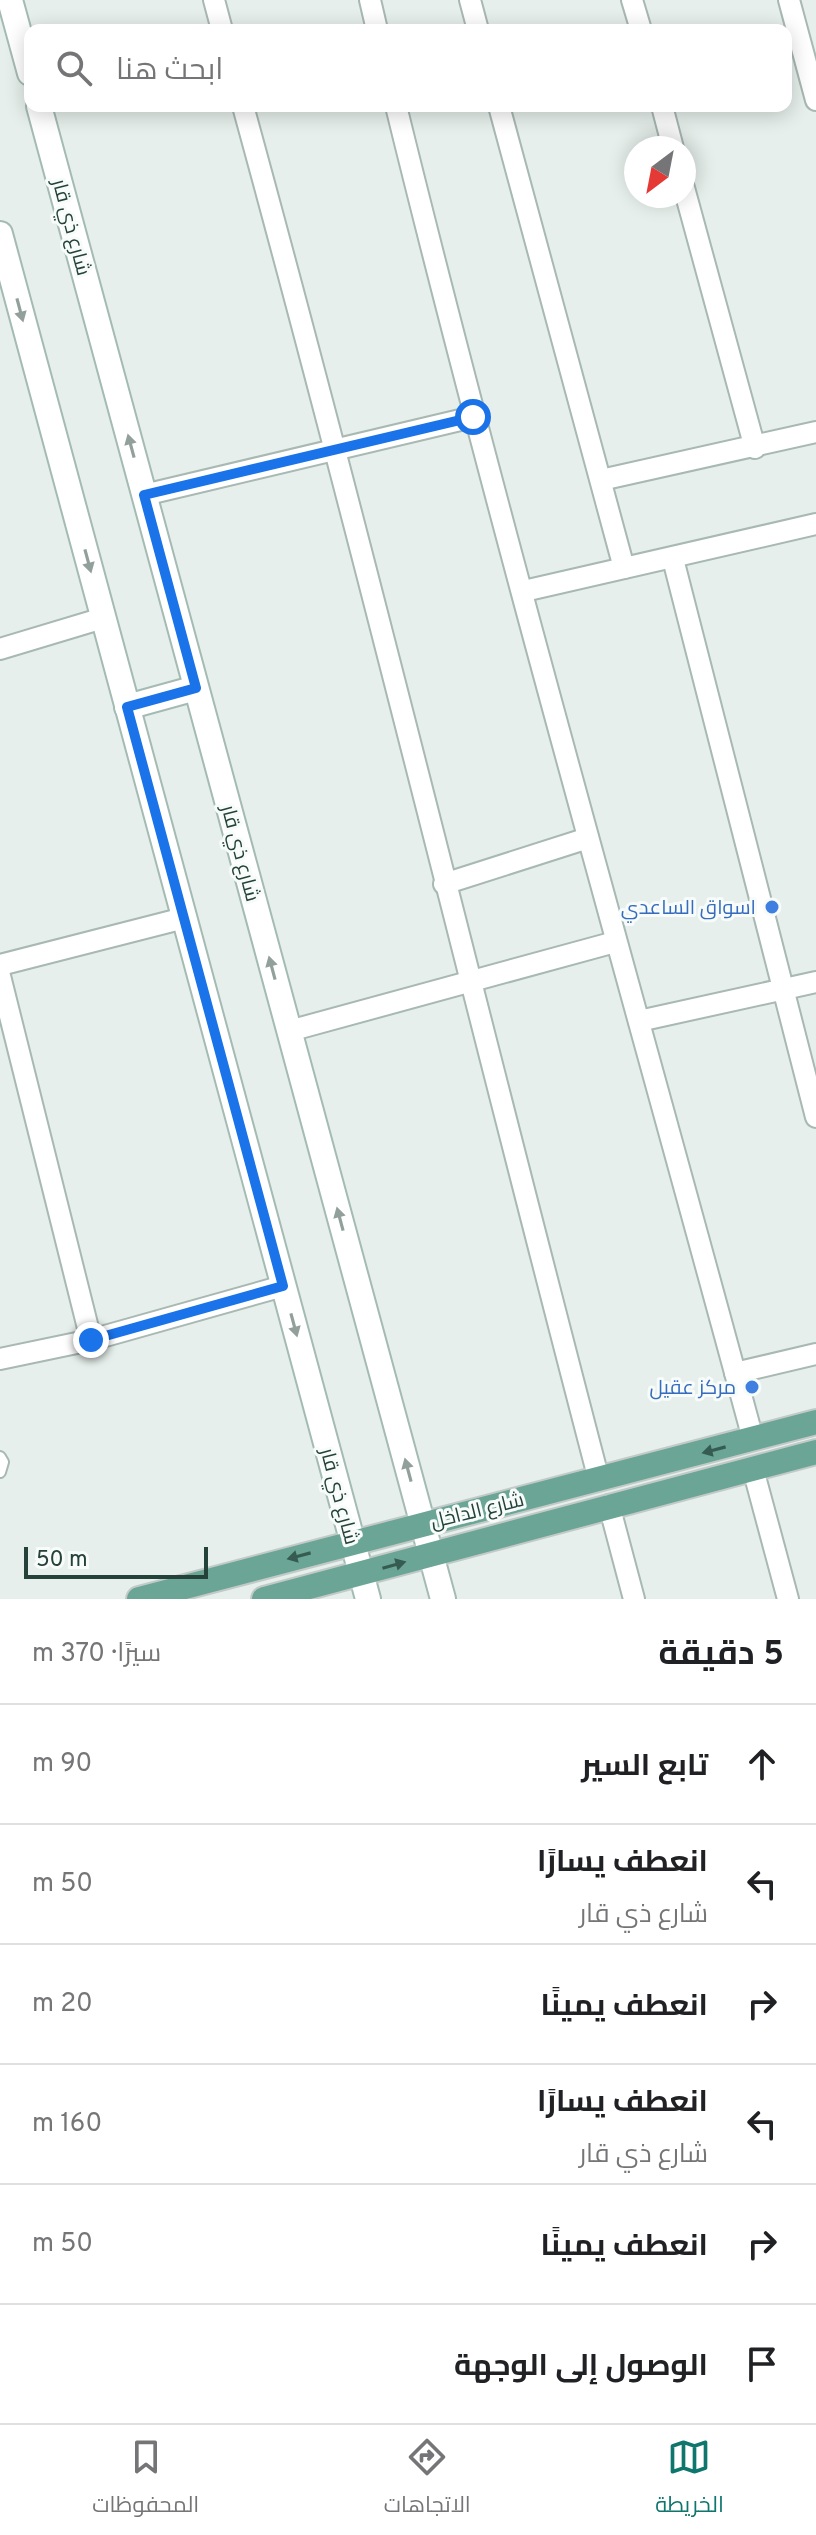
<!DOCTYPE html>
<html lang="ar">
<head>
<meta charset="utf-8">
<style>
  :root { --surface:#fff; --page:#f6f6f6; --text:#202124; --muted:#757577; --line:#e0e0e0; --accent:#0f766e }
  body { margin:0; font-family:Overpass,Cairo,sans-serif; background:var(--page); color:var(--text); direction:rtl }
  .compass { position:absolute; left:624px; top:136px; width:72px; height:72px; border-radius:50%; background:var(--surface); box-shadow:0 4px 20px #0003; rotate:212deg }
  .scale { position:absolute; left:24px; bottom:20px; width:184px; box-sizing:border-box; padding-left:8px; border:4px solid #24423a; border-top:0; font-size:22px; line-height:28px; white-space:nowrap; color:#24423a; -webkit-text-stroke:6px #f7fbf9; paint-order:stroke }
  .stop { position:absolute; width:24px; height:24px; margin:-18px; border:6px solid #1a73e8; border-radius:50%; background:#fff }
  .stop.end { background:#1a73e8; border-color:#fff; box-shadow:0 2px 8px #0008 }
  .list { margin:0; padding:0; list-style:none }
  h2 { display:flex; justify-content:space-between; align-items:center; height:104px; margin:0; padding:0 32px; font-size:34px }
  h2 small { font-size:26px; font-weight:400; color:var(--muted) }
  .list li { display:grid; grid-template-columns:52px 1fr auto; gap:24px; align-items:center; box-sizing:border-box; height:120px; padding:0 32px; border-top:2px solid var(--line) }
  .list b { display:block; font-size:30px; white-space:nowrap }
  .list p { margin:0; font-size:26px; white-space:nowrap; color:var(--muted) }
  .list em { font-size:26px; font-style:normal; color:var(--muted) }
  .icon { flex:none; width:44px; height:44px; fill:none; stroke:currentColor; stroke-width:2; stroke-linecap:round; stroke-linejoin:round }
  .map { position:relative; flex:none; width:816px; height:1599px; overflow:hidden; direction:ltr }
  .search { position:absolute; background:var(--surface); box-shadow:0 4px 20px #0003; left:24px; right:24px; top:24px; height:88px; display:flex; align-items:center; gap:20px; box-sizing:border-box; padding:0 28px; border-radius:16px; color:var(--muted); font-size:30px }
  .sheet { height:824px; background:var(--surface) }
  nav { display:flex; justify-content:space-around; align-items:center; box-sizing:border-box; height:112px; border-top:2px solid var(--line); background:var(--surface); font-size:22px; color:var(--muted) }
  nav a { display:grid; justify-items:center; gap:4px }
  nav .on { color:var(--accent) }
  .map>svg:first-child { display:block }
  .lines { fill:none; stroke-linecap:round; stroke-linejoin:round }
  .lane-casing { stroke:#a8b8b2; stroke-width:14 }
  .street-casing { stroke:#a8b8b2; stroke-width:24 }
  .secondary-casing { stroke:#a4bbb3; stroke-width:28 }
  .primary-casing { stroke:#c2cac8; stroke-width:28 }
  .lane { stroke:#fff; stroke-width:10 }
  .street { stroke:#fff; stroke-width:20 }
  .secondary { stroke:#fff; stroke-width:24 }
  .primary { stroke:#6aa596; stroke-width:24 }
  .oneway { fill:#92a09c }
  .oneway2 { fill:#365b51 }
  .route { stroke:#1a73e8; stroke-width:10 }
  .shop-dot { fill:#3f7fe0; stroke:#f7fbf9; stroke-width:3 }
  .labels { text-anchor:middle; stroke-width:6; stroke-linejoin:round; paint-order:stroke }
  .street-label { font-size:20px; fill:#24423a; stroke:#f7fbf9 }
  .shop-label { font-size:20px; fill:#366cbe; stroke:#f7fbf9; text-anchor:end }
</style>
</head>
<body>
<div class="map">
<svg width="816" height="1599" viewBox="0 0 816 1599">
  <rect width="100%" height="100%" fill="#e6efeb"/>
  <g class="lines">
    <defs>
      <polyline id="lane" points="0,1457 3,1462 0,1472"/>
      <g id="street">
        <polyline points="214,0 222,30"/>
        <polyline points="370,0 377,30"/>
        <polyline points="470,0 478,30"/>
        <polyline points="632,0 641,30"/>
        <polyline points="789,0 816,100"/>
        <path d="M243,106C368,562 479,1022 599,1480"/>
        <path d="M396,106C506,553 633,995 753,1439"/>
        <polyline points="499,106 624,568"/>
        <polyline points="662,106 673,148"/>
        <polyline points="684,188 755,448"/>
        <polyline points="601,480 816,432"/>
        <polyline points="144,495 473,417"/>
        <polyline points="673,559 816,1117"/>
        <polyline points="524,591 816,524"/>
        <polyline points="0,649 103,618"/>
        <polyline points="444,884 588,838"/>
        <polyline points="0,965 184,918"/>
        <polyline points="0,976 91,1340"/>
        <polyline points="639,1021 816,982"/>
        <polyline points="289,1031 615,942"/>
        <polyline points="0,1359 91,1340 283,1286"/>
        <polyline points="735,1373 816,1354"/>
        <polyline points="753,1469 788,1599"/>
        <polyline points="609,1505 634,1599"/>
      </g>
      <g id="secondary">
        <polyline points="10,0 30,73"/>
        <polyline points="39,106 443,1599"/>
        <polyline points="0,234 368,1599"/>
        <polyline points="127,707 196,688"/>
      </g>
      <g id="primary">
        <polyline points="139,1599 816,1422"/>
        <polyline points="264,1599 816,1452"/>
      </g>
    </defs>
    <use href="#lane" class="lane-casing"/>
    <use href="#street" class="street-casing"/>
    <use href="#secondary" class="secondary-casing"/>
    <use href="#primary" class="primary-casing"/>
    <use href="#lane" class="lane"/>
    <use href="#street" class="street"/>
    <use href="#secondary" class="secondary"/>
    <use href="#primary" class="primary"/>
  </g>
  <defs><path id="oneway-solid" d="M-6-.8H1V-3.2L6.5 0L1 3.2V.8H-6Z" transform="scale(2)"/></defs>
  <g class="oneway">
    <use href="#oneway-solid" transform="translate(20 310) rotate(75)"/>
    <use href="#oneway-solid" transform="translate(131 446) rotate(-105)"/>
    <use href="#oneway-solid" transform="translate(88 561) rotate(75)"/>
    <use href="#oneway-solid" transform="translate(272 968) rotate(-105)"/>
    <use href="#oneway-solid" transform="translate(340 1219) rotate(-105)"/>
    <use href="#oneway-solid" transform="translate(294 1325) rotate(75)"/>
    <use href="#oneway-solid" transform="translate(408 1470) rotate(-105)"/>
  </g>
  <g class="oneway2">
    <use href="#oneway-solid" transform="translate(714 1450) rotate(165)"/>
    <use href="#oneway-solid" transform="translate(299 1556) rotate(165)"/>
    <use href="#oneway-solid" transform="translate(394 1565) rotate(-16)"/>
  </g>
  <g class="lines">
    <polyline class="route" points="91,1340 283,1286 127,707 196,688 144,495 473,417"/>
  </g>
  <g class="shop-dot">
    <circle cx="772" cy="907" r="8"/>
    <circle cx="752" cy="1387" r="8"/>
  </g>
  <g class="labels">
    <g class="street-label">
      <text transform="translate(72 227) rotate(75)" y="7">شارع ذي قار</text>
      <text transform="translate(241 853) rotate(75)" y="7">شارع ذي قار</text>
      <text transform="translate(340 1496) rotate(75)" y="7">شارع ذي قار</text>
      <text transform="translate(477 1510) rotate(-14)" y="7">شارع الداخل</text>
    </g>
    <g class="shop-label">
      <text x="756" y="914">اسواق الساعدي</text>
      <text x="736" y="1394">مركز عقيل</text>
    </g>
  </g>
</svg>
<svg class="compass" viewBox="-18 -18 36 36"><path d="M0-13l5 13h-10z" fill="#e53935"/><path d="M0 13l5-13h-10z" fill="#757577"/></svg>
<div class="scale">50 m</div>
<div class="stop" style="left:473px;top:417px"></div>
<div class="stop end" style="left:91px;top:1340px"></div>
<div class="search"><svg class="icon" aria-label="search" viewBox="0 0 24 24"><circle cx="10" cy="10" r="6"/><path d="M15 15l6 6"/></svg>ابحث هنا</div>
</div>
<section class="sheet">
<h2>5 دقيقة<small>سيرًا · 370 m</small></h2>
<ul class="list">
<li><svg class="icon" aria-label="ahead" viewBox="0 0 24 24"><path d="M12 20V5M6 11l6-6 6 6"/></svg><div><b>تابع السير</b></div><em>90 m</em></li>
<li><svg class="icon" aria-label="left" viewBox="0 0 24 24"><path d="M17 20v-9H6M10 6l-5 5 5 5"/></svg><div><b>انعطف يسارًا</b><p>شارع ذي قار</p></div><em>50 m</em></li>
<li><svg class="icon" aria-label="right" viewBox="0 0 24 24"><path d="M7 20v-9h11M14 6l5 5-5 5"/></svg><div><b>انعطف يمينًا</b></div><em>20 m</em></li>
<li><svg class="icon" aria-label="left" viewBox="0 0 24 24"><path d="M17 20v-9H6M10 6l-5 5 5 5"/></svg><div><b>انعطف يسارًا</b><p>شارع ذي قار</p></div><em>160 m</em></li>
<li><svg class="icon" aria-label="right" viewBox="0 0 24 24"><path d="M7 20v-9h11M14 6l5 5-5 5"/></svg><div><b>انعطف يمينًا</b></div><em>50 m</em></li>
<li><svg class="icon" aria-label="arrive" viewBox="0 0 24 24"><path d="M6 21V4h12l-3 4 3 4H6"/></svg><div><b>الوصول إلى الوجهة</b></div></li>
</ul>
</section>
<nav>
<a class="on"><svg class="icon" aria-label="map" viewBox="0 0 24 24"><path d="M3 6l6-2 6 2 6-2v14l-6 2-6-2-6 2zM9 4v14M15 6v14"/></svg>الخريطة</a>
<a><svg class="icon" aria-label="directions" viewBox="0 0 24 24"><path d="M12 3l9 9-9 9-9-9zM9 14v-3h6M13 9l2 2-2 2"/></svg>الاتجاهات</a>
<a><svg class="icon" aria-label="saved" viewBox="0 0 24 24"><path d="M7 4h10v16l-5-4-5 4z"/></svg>المحفوظات</a>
</nav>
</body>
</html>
